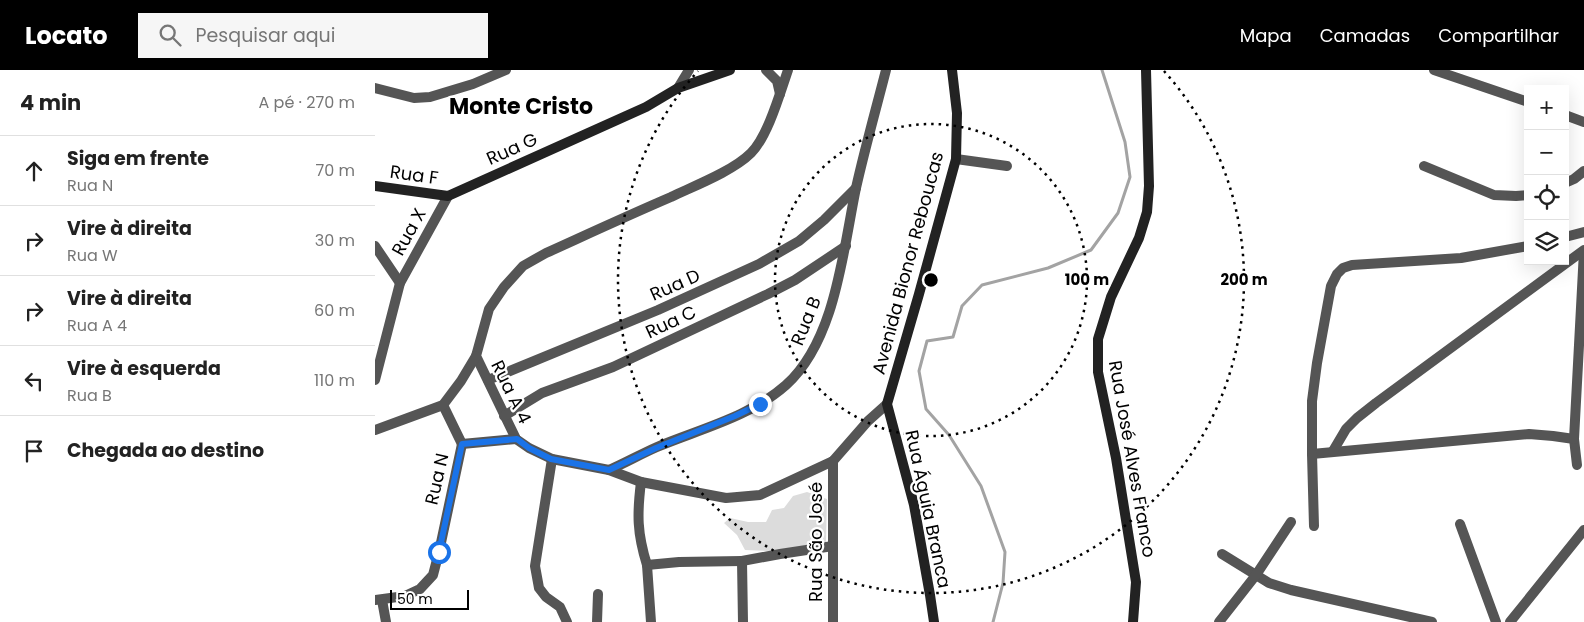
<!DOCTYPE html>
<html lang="pt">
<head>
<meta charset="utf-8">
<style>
  :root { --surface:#fff; --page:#f6f6f6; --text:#222; --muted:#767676; --line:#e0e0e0; --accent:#000 }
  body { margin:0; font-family:Poppins,sans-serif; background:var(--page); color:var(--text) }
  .controls { position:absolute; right:15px; top:15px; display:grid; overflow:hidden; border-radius:0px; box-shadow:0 5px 20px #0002 }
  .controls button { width:45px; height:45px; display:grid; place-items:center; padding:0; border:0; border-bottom:1px solid var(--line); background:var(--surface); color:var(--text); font:25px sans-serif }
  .scale { position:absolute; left:15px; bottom:12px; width:79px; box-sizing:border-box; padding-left:5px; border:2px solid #000; border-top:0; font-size:14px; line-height:18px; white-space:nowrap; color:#000; -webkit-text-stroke:4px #fff; paint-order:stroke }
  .stop { position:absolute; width:15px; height:15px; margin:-11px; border:4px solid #1a73e8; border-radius:50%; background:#fff }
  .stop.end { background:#1a73e8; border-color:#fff; box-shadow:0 1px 5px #0008 }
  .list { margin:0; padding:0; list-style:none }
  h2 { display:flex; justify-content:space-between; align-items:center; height:65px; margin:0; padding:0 20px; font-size:21px }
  h2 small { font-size:16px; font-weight:400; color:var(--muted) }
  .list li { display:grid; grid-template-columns:32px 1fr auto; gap:15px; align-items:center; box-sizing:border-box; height:70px; padding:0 20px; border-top:1px solid var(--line) }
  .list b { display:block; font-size:19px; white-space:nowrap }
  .list p { margin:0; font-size:16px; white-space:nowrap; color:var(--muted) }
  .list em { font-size:16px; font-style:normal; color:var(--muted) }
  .icon { flex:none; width:28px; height:28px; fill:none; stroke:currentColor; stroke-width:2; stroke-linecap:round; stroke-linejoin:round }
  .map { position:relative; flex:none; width:1209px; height:552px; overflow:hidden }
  header { display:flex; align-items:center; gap:30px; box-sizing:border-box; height:70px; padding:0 25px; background:var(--accent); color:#fff }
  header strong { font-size:24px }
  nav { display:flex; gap:28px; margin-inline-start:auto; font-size:18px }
  .search { width:350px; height:45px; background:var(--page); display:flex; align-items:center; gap:12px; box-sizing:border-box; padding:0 18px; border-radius:0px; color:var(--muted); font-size:19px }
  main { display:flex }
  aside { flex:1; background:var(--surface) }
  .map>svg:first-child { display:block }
  .green { fill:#dcdcdc }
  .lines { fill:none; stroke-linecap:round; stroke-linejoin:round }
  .stream { stroke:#a3a3a3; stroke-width:3 }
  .street { stroke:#555; stroke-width:10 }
  .secondary { stroke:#222; stroke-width:10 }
  .route { stroke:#1a73e8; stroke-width:6 }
  .ring { fill:none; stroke:#000; stroke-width:2.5; stroke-dasharray:2.5 5 }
  .labels { text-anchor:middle; stroke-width:4.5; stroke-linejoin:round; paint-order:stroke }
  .street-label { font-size:18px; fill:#000; stroke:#fff }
  .district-label { font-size:22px; font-weight:bold; fill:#000; stroke:#fff }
  .centre { fill:#000; stroke:#fff; stroke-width:2.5 }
  .ring-label { font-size:15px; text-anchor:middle; font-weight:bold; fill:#000; stroke:#fff; stroke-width:4.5; stroke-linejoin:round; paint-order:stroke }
</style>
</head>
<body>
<header>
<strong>Locato</strong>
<div class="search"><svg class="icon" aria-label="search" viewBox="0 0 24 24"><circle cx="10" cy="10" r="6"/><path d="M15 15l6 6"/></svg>Pesquisar aqui</div>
<nav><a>Mapa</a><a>Camadas</a><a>Compartilhar</a></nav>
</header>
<main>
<aside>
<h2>4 min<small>A pé · 270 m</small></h2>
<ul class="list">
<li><svg class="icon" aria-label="ahead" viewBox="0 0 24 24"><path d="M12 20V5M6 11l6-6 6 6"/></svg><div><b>Siga em frente</b><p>Rua N</p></div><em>70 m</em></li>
<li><svg class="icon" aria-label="right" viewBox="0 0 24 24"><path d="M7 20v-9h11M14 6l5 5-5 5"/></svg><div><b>Vire à direita</b><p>Rua W</p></div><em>30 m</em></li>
<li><svg class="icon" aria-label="right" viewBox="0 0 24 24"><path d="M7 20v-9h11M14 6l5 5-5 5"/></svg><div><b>Vire à direita</b><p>Rua A 4</p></div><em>60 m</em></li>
<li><svg class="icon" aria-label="left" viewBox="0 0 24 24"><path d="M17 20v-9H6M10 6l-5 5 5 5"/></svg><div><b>Vire à esquerda</b><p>Rua B</p></div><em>110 m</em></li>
<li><svg class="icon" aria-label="arrive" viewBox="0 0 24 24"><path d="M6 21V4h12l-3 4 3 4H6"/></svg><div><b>Chegada ao destino</b></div></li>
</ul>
</aside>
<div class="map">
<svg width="1209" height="552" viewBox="0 0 1209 552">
  <rect width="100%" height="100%" fill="#fff"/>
  <polygon class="green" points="432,422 452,429 451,473 394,481 370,480 362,465 349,453 355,448 373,452 391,452 397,440 409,438 418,426"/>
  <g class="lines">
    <polyline class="stream" points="618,552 628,513 630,482 606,416 574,365 551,339 544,301 552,271 578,267 587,236 607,215 673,198 716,180 743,143 755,107 750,72 727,0"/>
    <g class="street">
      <polyline points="391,0 402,11 405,24"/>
      <path d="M413,0C405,23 393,66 376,83C358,101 319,116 296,127C254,145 213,164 171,183L148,196L129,217L114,239L101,286L141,369L154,378L177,389L234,400L266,412L351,428L385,425L458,391L493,351L512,334"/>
      <polyline points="1059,0 1153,32"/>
      <polyline points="0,18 39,28 55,27 98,14 131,0"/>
      <polyline points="303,18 314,0"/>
      <polyline points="1190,45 1209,52"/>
      <polyline points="581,89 632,96"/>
      <polyline points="1049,96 1119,125 1141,126 1153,125"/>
      <polyline points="1190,113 1199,109 1209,101"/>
      <polyline points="1190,167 1209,162"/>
      <polyline points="0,176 25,213"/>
      <polyline points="1153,176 1086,188 977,195 968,198 962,204 956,216 942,293 937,331 937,384 1154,364 1178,366 1199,369 1202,395"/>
      <polyline points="0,310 25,213 73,126"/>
      <polyline points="113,310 283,240 384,194 424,171 449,150 481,118"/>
      <polyline points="68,335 87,374"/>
      <polyline points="129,346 167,323 238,297 393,224 420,210 471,176"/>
      <polyline points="0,360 68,335 86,311 101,286"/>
      <polyline points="1199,369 1209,181"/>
      <polyline points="87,374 141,369"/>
      <polyline points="958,381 971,359 982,348 1001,333 1209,180"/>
      <polyline points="937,384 939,456"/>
      <polyline points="177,389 160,496 164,518 171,527 185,537 192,552"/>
      <polyline points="458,391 458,552"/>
      <path d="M234,400C250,393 266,384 282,377C325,359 375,347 411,315C461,270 468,180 481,118C490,78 501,39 511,0"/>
      <path d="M266,412C262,444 262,463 272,495L304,492L367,491"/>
      <polyline points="1085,454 1121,552"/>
      <polyline points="847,484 894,513 916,520 1057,552"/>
      <polyline points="272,495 276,552"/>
      <polyline points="0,530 30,526 45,519 58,505 64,482 87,374"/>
      <polyline points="7,530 11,552"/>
      <polyline points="222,552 223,524"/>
      <polyline points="368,552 367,491 405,484 458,476"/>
      <polyline points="844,552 881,505 916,452"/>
      <polyline points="1135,552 1209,460"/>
    </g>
    <g class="secondary">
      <polyline points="0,116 73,126 271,37 303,18 355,0"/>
      <polyline points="559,552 555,525 539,435 512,334 544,224 581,89 582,43 577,0"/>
      <polyline points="758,552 761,512 741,388 723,302 723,269 736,227 764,168 772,142 774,116 771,0"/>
    </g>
  </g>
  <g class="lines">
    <polyline class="route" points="64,482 87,374 142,369 154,378 176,389 234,400 281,378 360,346 385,334"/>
  </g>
  <g class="ring">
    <circle cx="556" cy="210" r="156"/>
    <path d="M789 1A313 313 0 1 1 323 1"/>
  </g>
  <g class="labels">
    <g class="street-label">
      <text transform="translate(137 79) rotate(-24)" y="6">Rua G</text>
      <text transform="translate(39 105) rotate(8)" y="6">Rua F</text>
      <text transform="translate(34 162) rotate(-61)" y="6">Rua X</text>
      <text transform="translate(533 193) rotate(-75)" y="6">Avenida Bionor Reboucas</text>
      <text transform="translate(300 215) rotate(-24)" y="6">Rua D</text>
      <text transform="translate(431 251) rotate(-68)" y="6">Rua B</text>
      <text transform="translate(296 252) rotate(-25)" y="6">Rua C</text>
      <text transform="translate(136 322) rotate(64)" y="6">Rua A 4</text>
      <text transform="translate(757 389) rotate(80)" y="6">Rua José Alves Franco</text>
      <text transform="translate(62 409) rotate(-77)" y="6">Rua N</text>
      <text transform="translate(553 439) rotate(78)" y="6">Rua Águia Branca</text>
      <text transform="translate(441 472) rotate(-90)" y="6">Rua São José</text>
    </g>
    <g class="district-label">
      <text x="146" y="44">Monte Cristo</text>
    </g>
  </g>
  <circle cx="556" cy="210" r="8" class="centre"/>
  <g class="ring-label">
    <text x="712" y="215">100 m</text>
    <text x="869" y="215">200 m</text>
  </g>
</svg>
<div class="controls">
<button>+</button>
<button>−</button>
<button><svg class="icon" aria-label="locate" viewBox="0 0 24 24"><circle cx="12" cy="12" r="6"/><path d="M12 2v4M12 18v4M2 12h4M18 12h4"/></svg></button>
<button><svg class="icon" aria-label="layers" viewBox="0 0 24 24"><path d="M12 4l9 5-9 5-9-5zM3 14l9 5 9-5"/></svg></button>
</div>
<div class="scale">50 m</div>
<div class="stop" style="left:64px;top:482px"></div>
<div class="stop end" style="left:385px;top:334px"></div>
</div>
</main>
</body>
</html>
